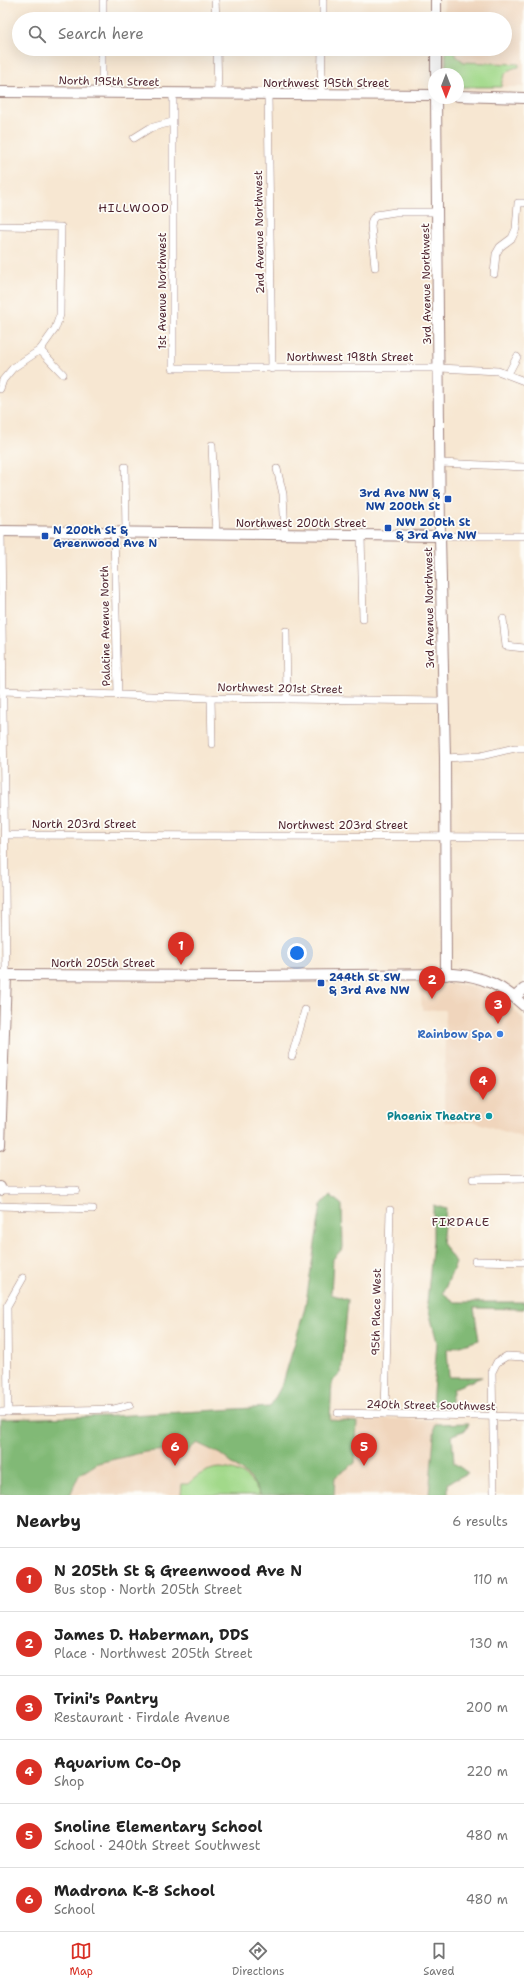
<!DOCTYPE html>
<html lang="en">
<head>
<meta charset="utf-8">
<style>
  :root { --surface:#fff; --page:#f6f6f6; --text:#222; --muted:#767676; --line:#e0e0e0; --accent:#d93025 }
  body { margin:0; font-family:"Shantell Sans",sans-serif; background:var(--page); color:var(--text) }
  .compass { position:absolute; left:428px; top:68px; width:36px; height:36px; border-radius:50%; background:var(--surface); box-shadow:0 4px 16px #0002; rotate:180deg }
  .you { position:absolute; left:297px; top:953px; width:14px; height:14px; margin:-10px; border:3px solid #fff; border-radius:50%; background:#1a73e8; box-shadow:0 0 0 6px #1a73e833 }
  .badge { display:grid; place-items:center; width:26px; height:26px; border-radius:50%; background:var(--accent); color:#fff; font-size:13px; font-weight:700 }
  .pin { position:absolute; translate:-50% -33px; filter:drop-shadow(0 1px 2px #0008) }
  .pin::after { content:''; position:absolute; top:21px; width:14px; height:12px; background:inherit; clip-path:polygon(0 0,100% 0,50% 100%) }
  .list { margin:0; padding:0; list-style:none }
  h2 { display:flex; justify-content:space-between; align-items:center; height:52px; margin:0; padding:0 16px; font-size:17px }
  h2 small { font-size:13px; font-weight:400; color:var(--muted) }
  .list li { display:grid; grid-template-columns:26px 1fr auto; gap:12px; align-items:center; box-sizing:border-box; height:64px; padding:0 16px; border-top:1px solid var(--line) }
  .list b { display:block; font-size:15px; white-space:nowrap }
  .list p { margin:0; font-size:13px; white-space:nowrap; color:var(--muted) }
  .list em { font-size:13px; font-style:normal; color:var(--muted) }
  .icon { flex:none; width:22px; height:22px; fill:none; stroke:currentColor; stroke-width:2; stroke-linecap:round; stroke-linejoin:round }
  .map { position:relative; flex:none; width:524px; height:1495px; overflow:hidden }
  .search { position:absolute; background:var(--surface); box-shadow:0 4px 16px #0002; left:12px; right:12px; top:12px; height:44px; display:flex; align-items:center; gap:10px; box-sizing:border-box; padding:0 14px; border-radius:22px; color:var(--muted); font-size:15px }
  .sheet { height:436px; background:var(--surface) }
  nav { display:flex; justify-content:space-around; align-items:center; box-sizing:border-box; height:56px; border-top:1px solid var(--line); background:var(--surface); font-size:11px; color:var(--muted) }
  nav a { display:grid; justify-items:center; gap:2px }
  nav .on { color:var(--accent) }
  .map>svg:first-child { display:block }
  .built { fill:#f0d5bc }
  .green { fill:#a2d98a; stroke:#767c5a }
  .forest { fill:#81b976; stroke:#666c50 }
  .lines { fill:none; stroke-linecap:round; stroke-linejoin:round }
  .street-casing { stroke:#a0837e; stroke-width:8 }
  .secondary-casing { stroke:#a0837e; stroke-width:12 }
  .street { stroke:#fff; stroke-width:7 }
  .secondary { stroke:#fff; stroke-width:10 }
  .transit-dot { fill:#1a4fb4; stroke:#fdfcf7; stroke-width:1.5 }
  .shop-dot { fill:#3f7fe0; stroke:#fdfcf7; stroke-width:1.5 }
  .culture-dot { fill:#0f9aa8; stroke:#fdfcf7; stroke-width:1.5 }
  .labels { text-anchor:middle; stroke-width:3.5; stroke-linejoin:round; paint-order:stroke }
  .street-label { font-size:11px; fill:#4a1f2b; stroke:#fdfcf7 }
  .transit-label { font-size:11px; font-weight:bold; fill:#164399; stroke:#fdfcf7; text-anchor:start }
  .shop-label { font-size:11px; font-weight:bold; fill:#366cbe; stroke:#fdfcf7; text-anchor:end }
  .culture-label { font-size:11px; font-weight:bold; fill:#0d838f; stroke:#fdfcf7; text-anchor:end }
  .neighbourhood-label { font-size:12px; letter-spacing:1px; fill:#4a1f2b; stroke:#fdfcf7 }
</style>
</head>
<body>
<div class="map">
<svg width="524" height="1495" viewBox="0 0 524 1495">
  <rect width="100%" height="100%" fill="#fdfcf7"/>
  <filter id="ink" filterUnits="userSpaceOnUse"><feTurbulence type="fractalNoise" baseFrequency=".025" numOctaves="2"/><feDisplacementMap in="SourceGraphic" scale="8" xChannelSelector="R" yChannelSelector="G"/><feConvolveMatrix kernelMatrix="1 2 1 2 8 2 1 2 1" color-interpolation-filters="sRGB"/></filter>
  <filter id="wash" filterUnits="userSpaceOnUse"><feTurbulence type="fractalNoise" baseFrequency=".012" numOctaves="4" result="noise"/><feDisplacementMap in="SourceGraphic" scale="16" xChannelSelector="R" yChannelSelector="G"/><feGaussianBlur stdDeviation="0.9" result="paint"/><feColorMatrix in="noise" values="0 0 0 0 0 0 0 0 0 0 0 0 0 0 0 0 0 1.4 0 .05"/><feComposite in="paint" operator="in"/></filter>
  <g filter="url(#wash)">
    <rect width="100%" height="100%" fill="#f7e7d2"/>
    <g class="built">
      <polygon points="444,0 524,0 524,87 458,87 458,74 444,74 444,49 505,49 505,19 444,19"/>
      <polygon points="420,983 466,985 489,991 508,1003 524,1020 524,1138 475,1122 444,1122 445,1010 422,1010"/>
      <polygon points="318,1415 438,1421 437,1495 56,1495 65,1434"/>
    </g>
    <g class="green">
      <path d="M446,49H453L457,57L464,62L519,64V67C507,68 502,76 501,87H459L458,74L446,73Z"/>
      <path d="M220,1468C238,1469 253,1478 260,1495H181L182,1484H188C197,1475 207,1469 220,1468Z"/>
    </g>
    <g class="forest">
      <polygon points="330,1195 342,1205 343,1248 333,1259 331,1294 348,1300 341,1373 332,1382 330,1420 357,1422 355,1463 335,1477 334,1495 261,1495 251,1479 220,1454 197,1443 184,1454 167,1450 145,1452 98,1463 79,1475 70,1495 0,1495 0,1419 113,1416 270,1407 283,1383 305,1308 321,1205"/>
      <polygon points="433,1205 446,1209 442,1243 456,1263 443,1293 455,1302 524,1302 524,1309 474,1308 479,1340 447,1350 449,1377 482,1377 454,1388 449,1408 432,1406 437,1342 427,1303 433,1240"/>
      <polygon points="469,1423 466,1430 452,1435 454,1463 468,1473 448,1483 448,1495 429,1495 435,1424"/>
    </g>
  </g>
  <g filter="url(#ink)">
    <g class="lines">
      <defs>
        <g id="street">
          <polyline points="215,0 216,19"/>
          <polyline points="103,19 103,0"/>
          <polyline points="323,19 323,0"/>
          <polyline points="217,49 218,94"/>
          <polyline points="102,91 102,49"/>
          <polyline points="173,94 173,368 440,368 498,371 524,381"/>
          <polyline points="268,95 272,369"/>
          <polyline points="321,95 322,49"/>
          <polyline points="134,138 150,128 172,122"/>
          <polyline points="0,226 61,227 60,315 55,329 40,350 13,368 3,380 0,389"/>
          <polyline points="375,267 371,226 372,220 376,215 395,212 437,212"/>
          <polyline points="494,274 496,254 500,247 512,238 516,229 518,203 524,203"/>
          <polyline points="40,350 63,374"/>
          <polyline points="508,374 517,357"/>
          <polyline points="212,445 216,534"/>
          <polyline points="440,463 524,467"/>
          <polyline points="125,467 126,533"/>
          <polyline points="277,469 283,494 285,535"/>
          <polyline points="1,531 6,975"/>
          <polyline points="114,533 118,694"/>
          <polyline points="361,535 363,619"/>
          <polyline points="440,536 524,536"/>
          <polyline points="503,619 506,646 524,648"/>
          <polyline points="286,631 287,699"/>
          <polyline points="2,691 211,698 443,701"/>
          <polyline points="211,698 212,744"/>
          <polyline points="445,758 481,756 515,748 524,748"/>
          <polyline points="5,835 524,837"/>
          <polyline points="292,1056 305,1010"/>
          <polyline points="473,1179 524,1178"/>
          <polyline points="0,1192 0,1190 76,1190"/>
          <polyline points="0,1206 93,1209"/>
          <polyline points="475,1261 524,1262"/>
          <polyline points="0,1412 114,1409 130,1405"/>
          <polyline points="8,1412 7,1306 23,1278"/>
          <polyline points="338,1413 524,1417"/>
          <polyline points="385,1414 390,1210"/>
          <polyline points="494,1495 492,1372 497,1362 507,1356 524,1357"/>
        </g>
        <g id="secondary">
          <polyline points="436,0 436,19"/>
          <polyline points="436,49 436,74"/>
          <polyline points="0,92 434,95"/>
          <polyline points="458,96 524,98"/>
          <polyline points="436,98 440,536 445,758 446,975"/>
          <polyline points="0,531 440,536"/>
          <path d="M0,975L245,976L454,974C483,976 503,986 524,1006"/>
          <polyline points="515,997 524,989"/>
          <polyline points="0,1145 6,975"/>
          <polyline points="0,1187 0,1190"/>
        </g>
      </defs>
      <use href="#street" class="street-casing"/>
      <use href="#secondary" class="secondary-casing"/>
      <use href="#street" class="street"/>
      <use href="#secondary" class="secondary"/>
    </g>
  </g>
  <g class="transit-dot">
    <rect x="444" y="495" width="8" height="8" rx="2"/>
    <rect x="384" y="524" width="8" height="8" rx="2"/>
    <rect x="41" y="532" width="8" height="8" rx="2"/>
    <rect x="317" y="979" width="8" height="8" rx="2"/>
  </g>
  <circle class="shop-dot" cx="500" cy="1034" r="4"/>
  <circle class="culture-dot" cx="489" cy="1116" r="4"/>
  <g class="labels">
    <g class="street-label">
      <text transform="translate(109 81) rotate(1)" y="4">North 195th Street</text>
      <text x="326" y="87">Northwest 195th Street</text>
      <text transform="translate(259 232) rotate(-91)" y="4">2nd Avenue Northwest</text>
      <text transform="translate(426 284) rotate(-91)" y="4">3rd Avenue Northwest</text>
      <text transform="translate(162 291) rotate(-90)" y="4">1st Avenue Northwest</text>
      <text x="350" y="361">Northwest 198th Street</text>
      <text x="301" y="527">Northwest 200th Street</text>
      <text transform="translate(429 608) rotate(-91)" y="4">3rd Avenue Northwest</text>
      <text transform="translate(105 626) rotate(-91)" y="4">Palatine Avenue North</text>
      <text transform="translate(280 688) rotate(1)" y="4">Northwest 201st Street</text>
      <text x="84" y="828">North 203rd Street</text>
      <text x="343" y="829">Northwest 203rd Street</text>
      <text x="103" y="967">North 205th Street</text>
      <text transform="translate(376 1312) rotate(-89)" y="4">95th Place West</text>
      <text transform="translate(431 1405) rotate(1)" y="4">240th Street Southwest</text>
    </g>
    <g class="transit-label">
      <text x="440" y="497" text-anchor="end">3rd Ave NW &amp;<tspan x="440" dy="13">NW 200th St</tspan></text>
      <text x="396" y="526">NW 200th St<tspan x="396" dy="13">&amp; 3rd Ave NW</tspan></text>
      <text x="53" y="534">N 200th St &amp;<tspan x="53" dy="13">Greenwood Ave N</tspan></text>
      <text x="329" y="981">244th St SW<tspan x="329" dy="13">&amp; 3rd Ave NW</tspan></text>
    </g>
    <g class="shop-label">
      <text x="492" y="1038">Rainbow Spa</text>
    </g>
    <g class="culture-label">
      <text x="481" y="1120">Phoenix Theatre</text>
    </g>
    <g class="neighbourhood-label">
      <text x="134" y="212">HILLWOOD</text>
      <text x="461" y="1226">FIRDALE</text>
    </g>
  </g>
</svg>
<svg class="compass" viewBox="-18 -18 36 36"><path d="M0-13l5 13h-10z" fill="#e53935"/><path d="M0 13l5-13h-10z" fill="#767676"/></svg>
<div class="you"></div>
<div class="pin badge" style="left:181px;top:965px">1</div>
<div class="pin badge" style="left:432px;top:999px">2</div>
<div class="pin badge" style="left:498px;top:1024px">3</div>
<div class="pin badge" style="left:483px;top:1100px">4</div>
<div class="pin badge" style="left:364px;top:1466px">5</div>
<div class="pin badge" style="left:175px;top:1466px">6</div>
<div class="search"><svg class="icon" aria-label="search" viewBox="0 0 24 24"><circle cx="10" cy="10" r="6"/><path d="M15 15l6 6"/></svg>Search here</div>
</div>
<section class="sheet">
<h2>Nearby<small>6 results</small></h2>
<ul class="list">
<li><span class="badge">1</span><div><b>N 205th St &amp; Greenwood Ave N</b><p>Bus stop · North 205th Street</p></div><em>110 m</em></li>
<li><span class="badge">2</span><div><b>James D. Haberman, DDS</b><p>Place · Northwest 205th Street</p></div><em>130 m</em></li>
<li><span class="badge">3</span><div><b>Trini's Pantry</b><p>Restaurant · Firdale Avenue</p></div><em>200 m</em></li>
<li><span class="badge">4</span><div><b>Aquarium Co-Op</b><p>Shop</p></div><em>220 m</em></li>
<li><span class="badge">5</span><div><b>Snoline Elementary School</b><p>School · 240th Street Southwest</p></div><em>480 m</em></li>
<li><span class="badge">6</span><div><b>Madrona K-8 School</b><p>School</p></div><em>480 m</em></li>
</ul>
</section>
<nav>
<a class="on"><svg class="icon" aria-label="map" viewBox="0 0 24 24"><path d="M3 6l6-2 6 2 6-2v14l-6 2-6-2-6 2zM9 4v14M15 6v14"/></svg>Map</a>
<a><svg class="icon" aria-label="directions" viewBox="0 0 24 24"><path d="M12 3l9 9-9 9-9-9zM9 14v-3h6M13 9l2 2-2 2"/></svg>Directions</a>
<a><svg class="icon" aria-label="saved" viewBox="0 0 24 24"><path d="M7 4h10v16l-5-4-5 4z"/></svg>Saved</a>
</nav>
</body>
</html>
